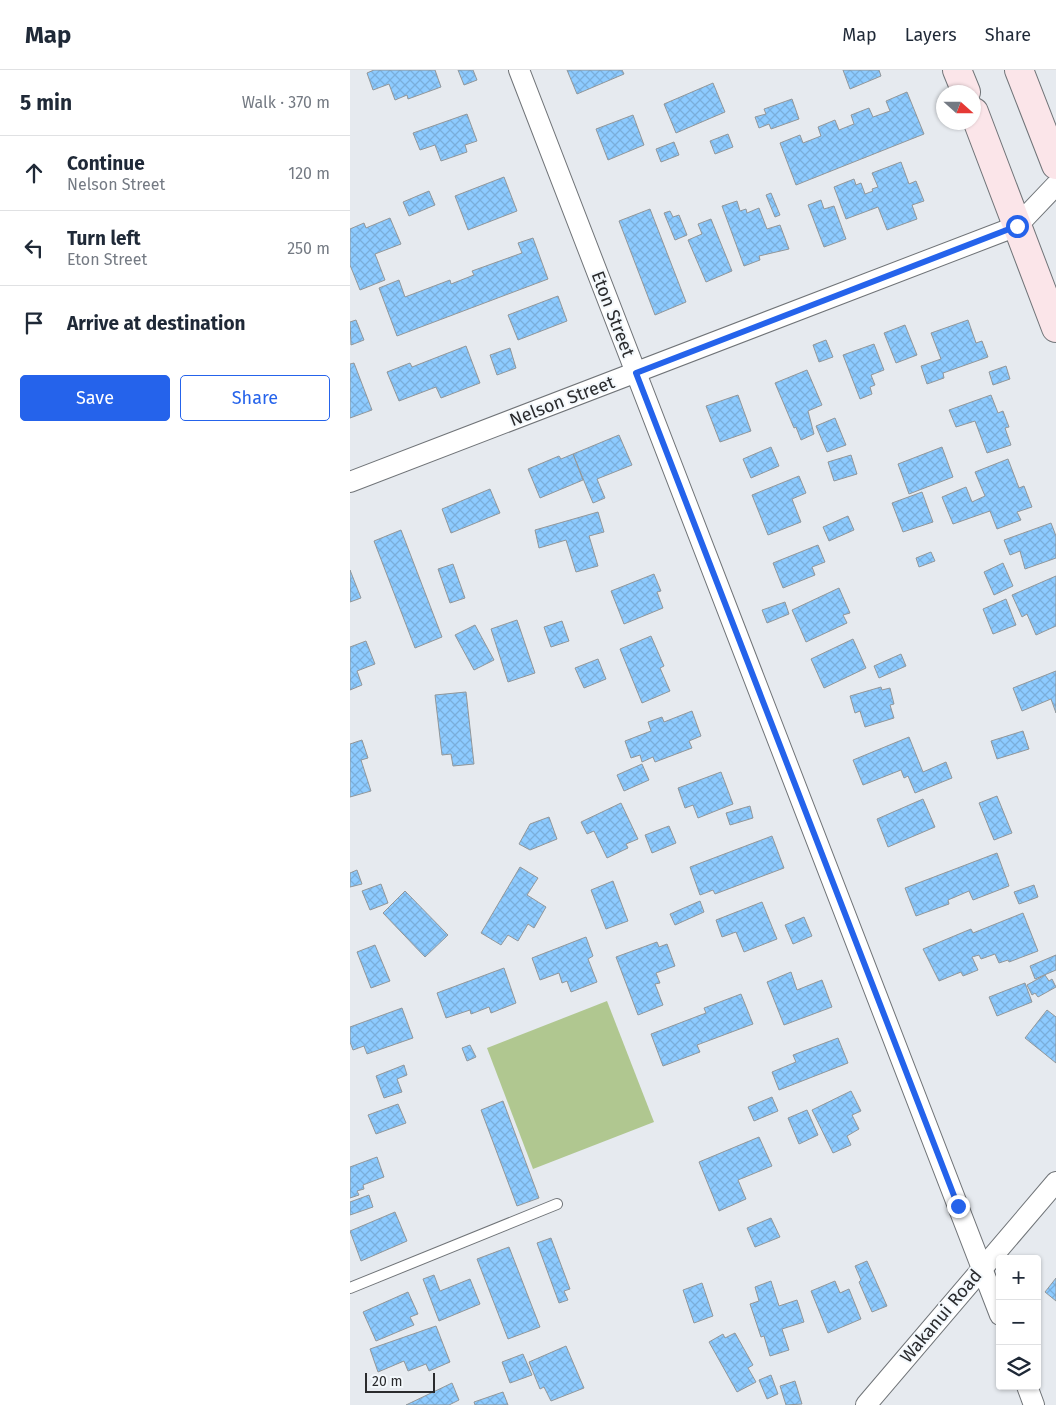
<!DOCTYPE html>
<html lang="en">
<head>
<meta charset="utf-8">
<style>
  :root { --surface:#fff; --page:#f2f2f3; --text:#1f2937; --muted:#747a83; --line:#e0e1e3; --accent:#2563eb }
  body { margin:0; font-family:"Fira Sans",sans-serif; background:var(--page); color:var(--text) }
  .controls { position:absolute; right:15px; bottom:15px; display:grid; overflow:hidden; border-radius:5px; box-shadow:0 1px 4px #0004 }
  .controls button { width:45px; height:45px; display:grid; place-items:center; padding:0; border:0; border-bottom:1px solid var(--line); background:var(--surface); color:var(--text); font:25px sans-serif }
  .compass { position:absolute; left:586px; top:15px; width:45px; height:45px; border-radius:50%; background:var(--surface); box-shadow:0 1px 4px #0004; rotate:111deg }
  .scale { position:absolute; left:15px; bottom:12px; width:70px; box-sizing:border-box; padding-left:5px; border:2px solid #2a2b2d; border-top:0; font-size:14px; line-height:18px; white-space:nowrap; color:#2a2b2d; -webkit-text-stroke:4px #f3f8fc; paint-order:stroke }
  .stop { position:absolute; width:15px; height:15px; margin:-11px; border:4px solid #2563eb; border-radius:50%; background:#fff }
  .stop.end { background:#2563eb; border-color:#fff; box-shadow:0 1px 5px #0008 }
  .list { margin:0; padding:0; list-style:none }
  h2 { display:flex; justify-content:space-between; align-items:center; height:65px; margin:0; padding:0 20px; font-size:21px }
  h2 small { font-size:16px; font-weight:400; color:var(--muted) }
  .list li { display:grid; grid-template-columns:32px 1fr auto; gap:15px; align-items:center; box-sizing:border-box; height:75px; padding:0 20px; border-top:1px solid var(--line) }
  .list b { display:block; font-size:19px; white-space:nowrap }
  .list p { margin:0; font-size:16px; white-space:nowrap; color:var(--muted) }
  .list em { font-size:16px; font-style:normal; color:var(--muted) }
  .actions { display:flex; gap:10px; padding:15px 20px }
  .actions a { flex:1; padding:11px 0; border:1px solid var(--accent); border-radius:5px; text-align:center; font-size:18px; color:var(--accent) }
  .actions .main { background:var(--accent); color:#fff }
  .icon { flex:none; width:28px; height:28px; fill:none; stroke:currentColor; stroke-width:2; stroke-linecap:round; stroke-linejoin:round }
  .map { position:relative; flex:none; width:706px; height:1335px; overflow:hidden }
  header { display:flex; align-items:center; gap:30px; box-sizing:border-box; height:70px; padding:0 25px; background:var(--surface); border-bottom:1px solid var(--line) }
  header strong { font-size:24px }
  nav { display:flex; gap:28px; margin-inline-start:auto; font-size:18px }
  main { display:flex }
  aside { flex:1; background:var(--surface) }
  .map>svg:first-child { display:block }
  .pitch { fill:#b0c790 }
  .building { fill:url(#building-cross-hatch); stroke:#92979a }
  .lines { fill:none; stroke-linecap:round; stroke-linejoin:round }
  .lane-casing { stroke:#707478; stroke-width:12 }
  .street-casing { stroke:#707478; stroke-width:22 }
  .secondary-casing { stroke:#707478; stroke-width:30 }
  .lane { stroke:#fff; stroke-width:10 }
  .street { stroke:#fff; stroke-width:20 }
  .secondary { stroke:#fbe5e9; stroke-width:28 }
  .route { stroke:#2563eb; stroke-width:6 }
  .labels { text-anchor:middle; stroke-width:4; stroke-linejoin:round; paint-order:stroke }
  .street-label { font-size:18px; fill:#2a2b2d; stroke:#f3f8fc }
</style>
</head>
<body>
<header>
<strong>Map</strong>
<nav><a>Map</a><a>Layers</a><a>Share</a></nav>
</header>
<main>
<aside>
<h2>5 min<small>Walk · 370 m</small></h2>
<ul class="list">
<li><svg class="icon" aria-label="ahead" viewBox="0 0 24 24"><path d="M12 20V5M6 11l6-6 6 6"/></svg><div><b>Continue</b><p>Nelson Street</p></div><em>120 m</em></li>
<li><svg class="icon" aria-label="left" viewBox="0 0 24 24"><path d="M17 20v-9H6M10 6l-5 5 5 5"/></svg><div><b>Turn left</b><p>Eton Street</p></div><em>250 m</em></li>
<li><svg class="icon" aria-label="arrive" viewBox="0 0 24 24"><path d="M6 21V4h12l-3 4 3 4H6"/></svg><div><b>Arrive at destination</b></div></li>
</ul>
<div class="actions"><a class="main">Save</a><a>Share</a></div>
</aside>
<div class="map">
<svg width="706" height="1335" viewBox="0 0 706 1335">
  <defs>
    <pattern id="building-cross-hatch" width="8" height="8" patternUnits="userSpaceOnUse" patternTransform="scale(1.25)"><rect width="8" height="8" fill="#8dcbff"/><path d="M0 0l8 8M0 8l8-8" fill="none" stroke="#7aaedb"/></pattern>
  </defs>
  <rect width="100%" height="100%" fill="#e6eaef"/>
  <polygon class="pitch" points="257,931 304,1052 183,1099 137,978"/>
  <g class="building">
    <polygon points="24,0 85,0 91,17 58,29 57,25 45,30 39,14 23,20 17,3"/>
    <polygon points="108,0 123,0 127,10 114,15"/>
    <polygon points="217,0 272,0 274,4 227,24"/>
    <polygon points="493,0 529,0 531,6 500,19"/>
    <polygon points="363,13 375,42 326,63 314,34"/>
    <polygon points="557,22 574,64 446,115 430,73 450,65 453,73 471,66 468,57 485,50 489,60 504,54 501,45 519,38 523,47 540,41 536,31"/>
    <polygon points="442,29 449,49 421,59 419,54 409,58 405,47 416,44 414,39"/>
    <polygon points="117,44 127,71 115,75 117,82 91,91 85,75 70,80 63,63"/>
    <polygon points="283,45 294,75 258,90 246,59"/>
    <polygon points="378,64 383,77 365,84 360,71"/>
    <polygon points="324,72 329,85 311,92 306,79"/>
    <polygon points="551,92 559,114 566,111 574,131 562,135 567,149 537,160 528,137 496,149 484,117 504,109 506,115 511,113 515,124 523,121 522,119 528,117 522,103"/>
    <polygon points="154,107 167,141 118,160 105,126"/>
    <polygon points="79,121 85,135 59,146 53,132"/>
    <polygon points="421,123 430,145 425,147 416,125"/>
    <polygon points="471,130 474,139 484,136 496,169 474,177 458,135"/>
    <polygon points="387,131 390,141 396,139 397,143 409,138 417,159 430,155 439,179 409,186 410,190 394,196 372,136"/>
    <polygon points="300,139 336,232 305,245 269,151"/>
    <polygon points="320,141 323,147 329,145 337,165 325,170 314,143"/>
    <polygon points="40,148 51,174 25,184 35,210 10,220 0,195 0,159 14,153 16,158"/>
    <polygon points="361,149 382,201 356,212 338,170 352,164 348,154"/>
    <polygon points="183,168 198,209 47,266 29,218 49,210 55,227 100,210 101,214 124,205 122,201 172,183 168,173"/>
    <polygon points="208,226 217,251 168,270 158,245"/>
    <polygon points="6,250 14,270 1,275 0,252"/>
    <polygon points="618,250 626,273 632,271 638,287 593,303 594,308 577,314 571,296 591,289 581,263"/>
    <polygon points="555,255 567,285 546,293 534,263"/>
    <polygon points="476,270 483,287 469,292 463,275"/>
    <polygon points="524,274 534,300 521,305 525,315 520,317 522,324 510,329 493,285"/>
    <polygon points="116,276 130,313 91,328 86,317 49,331 37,302 60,293 62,297"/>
    <polygon points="160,278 166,298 147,305 140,285"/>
    <polygon points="4,293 22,340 0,348 0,294"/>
    <polygon points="656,296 660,309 643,315 639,302"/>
    <polygon points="457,300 472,335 458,341 464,364 451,370 446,357 444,358 425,313"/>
    <polygon points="388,325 401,361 370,372 356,336"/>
    <polygon points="641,325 648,343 653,341 659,357 655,358 661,375 637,383 625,351 606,357 599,340"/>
    <polygon points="485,348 496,375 477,382 466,356"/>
    <polygon points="269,365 282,395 247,409 255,428 243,433 223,384"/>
    <polygon points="421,377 429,396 401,408 393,389"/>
    <polygon points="592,377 603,407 559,424 548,394"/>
    <polygon points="223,384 233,410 190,428 178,399 209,386 211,389"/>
    <polygon points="501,385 507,404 484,411 478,392"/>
    <polygon points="658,389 669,418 674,416 682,437 667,442 671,450 647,459 640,441 603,454 592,427 616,417 622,432 635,426 625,402"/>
    <polygon points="449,406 456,423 442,429 451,452 418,465 402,425"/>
    <polygon points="140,419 150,443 101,463 92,439"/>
    <polygon points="572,422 583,452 553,462 542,433"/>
    <polygon points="248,442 254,462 239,466 248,496 226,502 216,470 189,478 185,460"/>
    <polygon points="498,446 504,460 479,471 473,457"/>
    <polygon points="701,453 706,466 706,488 675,499 670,481 660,485 654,470"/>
    <polygon points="51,460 92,567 65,578 24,471"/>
    <polygon points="468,475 475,492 462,497 465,505 433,518 423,493"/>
    <polygon points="581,482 585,491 569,497 566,488"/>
    <polygon points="653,493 663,516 644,525 634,502"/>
    <polygon points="103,494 115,528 100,533 88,499"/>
    <polygon points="0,500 11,528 0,532"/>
    <polygon points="304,504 311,521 307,522 313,538 274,554 261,521"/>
    <polygon points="706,506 706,556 686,565 677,544 672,547 662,525"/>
    <polygon points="489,518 500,543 493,545 497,553 456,572 442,540"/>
    <polygon points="656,529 666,555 643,564 633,539"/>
    <polygon points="435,532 439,544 417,553 412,540"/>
    <polygon points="167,550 185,603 158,612 141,559"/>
    <polygon points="212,551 219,571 201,577 194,557"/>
    <polygon points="125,555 144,590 124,600 105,565"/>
    <polygon points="301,566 314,596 310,598 320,621 292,633 270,579"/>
    <polygon points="503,569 516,598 474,618 461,589"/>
    <polygon points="16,571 25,594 7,601 12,615 0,620 0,577"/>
    <polygon points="551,584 556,596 529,608 524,596"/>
    <polygon points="248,589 256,609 234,618 225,598"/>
    <polygon points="706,601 706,643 701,629 672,641 663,618"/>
    <polygon points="531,617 532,620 540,618 544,634 540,635 544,648 515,657 510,641 505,643 500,626"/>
    <polygon points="116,622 124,694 103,696 101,684 92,685 85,625"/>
    <polygon points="342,641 351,666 339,671 342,678 305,692 303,687 292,692 290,685 281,688 275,671 301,661 298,652 312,647 314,652"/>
    <polygon points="673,661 679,679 647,689 641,671"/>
    <polygon points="559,667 573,702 596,692 602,708 565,723 558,706 554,708 551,700 513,715 503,690"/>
    <polygon points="12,670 18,688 11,690 21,721 0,727 0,674"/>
    <polygon points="292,694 299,710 274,721 267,705"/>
    <polygon points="371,702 383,734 348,748 343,735 335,738 328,718"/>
    <polygon points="647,726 662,763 644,770 629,733"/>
    <polygon points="573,729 585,757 538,777 527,749"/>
    <polygon points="271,733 288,769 276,774 278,778 257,788 244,761 237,764 231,752"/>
    <polygon points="400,736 403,748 380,755 376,743"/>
    <polygon points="199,747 207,769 180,780 169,774 180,754"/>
    <polygon points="319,756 326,773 302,783 295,765"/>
    <polygon points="422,766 434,798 365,824 363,820 350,825 340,797"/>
    <polygon points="647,783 659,816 623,830 619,821 598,830 599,834 566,846 555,818"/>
    <polygon points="170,797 188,808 177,825 196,837 184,858 178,854 168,871 158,865 151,875 131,863"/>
    <polygon points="7,800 12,814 0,817 0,803"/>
    <polygon points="263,811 278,851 256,859 241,820"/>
    <polygon points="31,814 38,833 20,840 12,821"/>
    <polygon points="684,815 688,827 669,834 664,822"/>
    <polygon points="55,821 98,865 75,887 33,843"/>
    <polygon points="350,831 354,842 325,855 320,844"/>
    <polygon points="412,832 427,869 394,882 386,862 372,867 366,850"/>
    <polygon points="673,843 688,881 659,892 658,890 649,893 645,884 631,889 629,885 622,887 628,900 613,906 611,902 589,911 573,879 621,859 623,863"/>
    <polygon points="454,847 462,866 443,874 435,855"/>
    <polygon points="236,867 243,886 238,889 247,912 221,922 217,911 212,913 209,903 190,910 182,888"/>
    <polygon points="307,872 309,877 317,874 325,896 306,903 310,913 305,914 313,935 288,945 266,887"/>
    <polygon points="25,875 40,911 21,918 7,882"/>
    <polygon points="706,885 706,900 685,909 680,896"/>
    <polygon points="154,898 166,933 141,943 139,937 121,944 120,940 96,948 87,923"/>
    <polygon points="441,902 447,920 472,910 482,937 434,955 417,912"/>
    <polygon points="695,905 699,911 702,909 706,917 688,927 685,923 682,925 677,915"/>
    <polygon points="675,913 682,932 647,946 639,927"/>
    <polygon points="391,924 403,954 347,975 350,982 313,996 301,964 356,943 354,938"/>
    <polygon points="52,938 63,968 17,984 14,976 3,980 0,972 0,957"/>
    <polygon points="697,940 706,947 706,993 675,968"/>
    <polygon points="488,968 498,993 429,1020 422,1002 446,992 443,985"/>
    <polygon points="120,975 126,987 117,991 112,978"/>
    <polygon points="54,995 57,1005 47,1009 52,1022 34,1028 26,1006"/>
    <polygon points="501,1021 511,1041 502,1045 509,1059 497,1066 501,1075 483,1083 462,1040"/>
    <polygon points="422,1027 428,1041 404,1051 398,1037"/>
    <polygon points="153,1031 189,1128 167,1136 131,1040"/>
    <polygon points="48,1034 56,1053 26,1064 18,1045"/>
    <polygon points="457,1040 468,1065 449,1074 438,1048"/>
    <polygon points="409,1067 422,1096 388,1110 396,1129 369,1141 349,1092"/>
    <polygon points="27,1087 34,1107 13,1115 14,1119 7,1121 9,1125 0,1128 0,1097"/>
    <polygon points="19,1125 23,1137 0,1145 0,1132"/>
    <polygon points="45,1142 57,1171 11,1191 0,1161"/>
    <polygon points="421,1148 430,1167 405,1177 397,1158"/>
    <polygon points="201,1168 220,1219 214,1221 218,1230 209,1233 187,1173"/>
    <polygon points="159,1177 190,1257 158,1269 127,1189"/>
    <polygon points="517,1191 537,1236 522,1242 509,1212 511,1210 505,1196"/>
    <polygon points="84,1205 90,1221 120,1209 130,1234 89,1251 73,1209"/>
    <polygon points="706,1208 706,1231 695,1222"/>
    <polygon points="421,1211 429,1236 447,1230 454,1252 432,1259 439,1280 420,1286 414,1266 411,1267 400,1234 409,1231 405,1217"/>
    <polygon points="485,1211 490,1223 499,1219 511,1249 478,1263 461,1221"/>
    <polygon points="352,1213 363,1246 344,1253 333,1220"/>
    <polygon points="58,1222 68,1244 60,1247 64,1255 26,1271 13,1242"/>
    <polygon points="86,1256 100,1292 79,1301 76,1294 58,1301 54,1291 28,1302 20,1279"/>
    <polygon points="385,1263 403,1295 398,1298 406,1312 387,1322 359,1272 373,1264 375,1268"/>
    <polygon points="216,1276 234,1318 201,1331 194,1317 190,1319 179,1292"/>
    <polygon points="173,1284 182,1305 160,1313 152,1292"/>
    <polygon points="421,1305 428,1324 417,1329 409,1310"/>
    <polygon points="445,1311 452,1334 436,1335 430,1316"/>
    <polygon points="102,1313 109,1330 99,1335 56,1335"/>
    <polygon points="153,1322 158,1335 125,1335 124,1332"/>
  </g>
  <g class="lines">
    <defs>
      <polyline id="lane" points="0,1218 207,1134"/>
      <g id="street">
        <polyline points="169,0 650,1245"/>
        <polyline points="0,412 667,156 706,115"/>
        <polyline points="677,1316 684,1335"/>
        <polyline points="516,1335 706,1112"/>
      </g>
      <g id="secondary">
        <polyline points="607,0 616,22"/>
        <polyline points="669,0 706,95"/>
        <polyline points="624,42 706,258"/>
      </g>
    </defs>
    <use href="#lane" class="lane-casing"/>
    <use href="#street" class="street-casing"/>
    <use href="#secondary" class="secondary-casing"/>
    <use href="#lane" class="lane"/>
    <use href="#street" class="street"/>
    <use href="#secondary" class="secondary"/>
  </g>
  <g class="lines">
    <polyline class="route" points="608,1136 286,303 667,156"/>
  </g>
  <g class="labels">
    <g class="street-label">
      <text transform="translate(263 244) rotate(69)" y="6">Eton Street</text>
      <text transform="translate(212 331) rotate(-21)" y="6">Nelson Street</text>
      <text transform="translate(591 1246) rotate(-50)" y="6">Wakanui Road</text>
    </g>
  </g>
</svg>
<div class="controls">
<button>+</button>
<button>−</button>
<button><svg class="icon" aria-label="layers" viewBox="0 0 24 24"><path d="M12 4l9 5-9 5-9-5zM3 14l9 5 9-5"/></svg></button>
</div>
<svg class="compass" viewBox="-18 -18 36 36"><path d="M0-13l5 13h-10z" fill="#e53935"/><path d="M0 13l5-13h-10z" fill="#747a83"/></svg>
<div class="scale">20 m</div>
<div class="stop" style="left:667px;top:156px"></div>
<div class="stop end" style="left:608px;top:1136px"></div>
</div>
</main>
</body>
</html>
